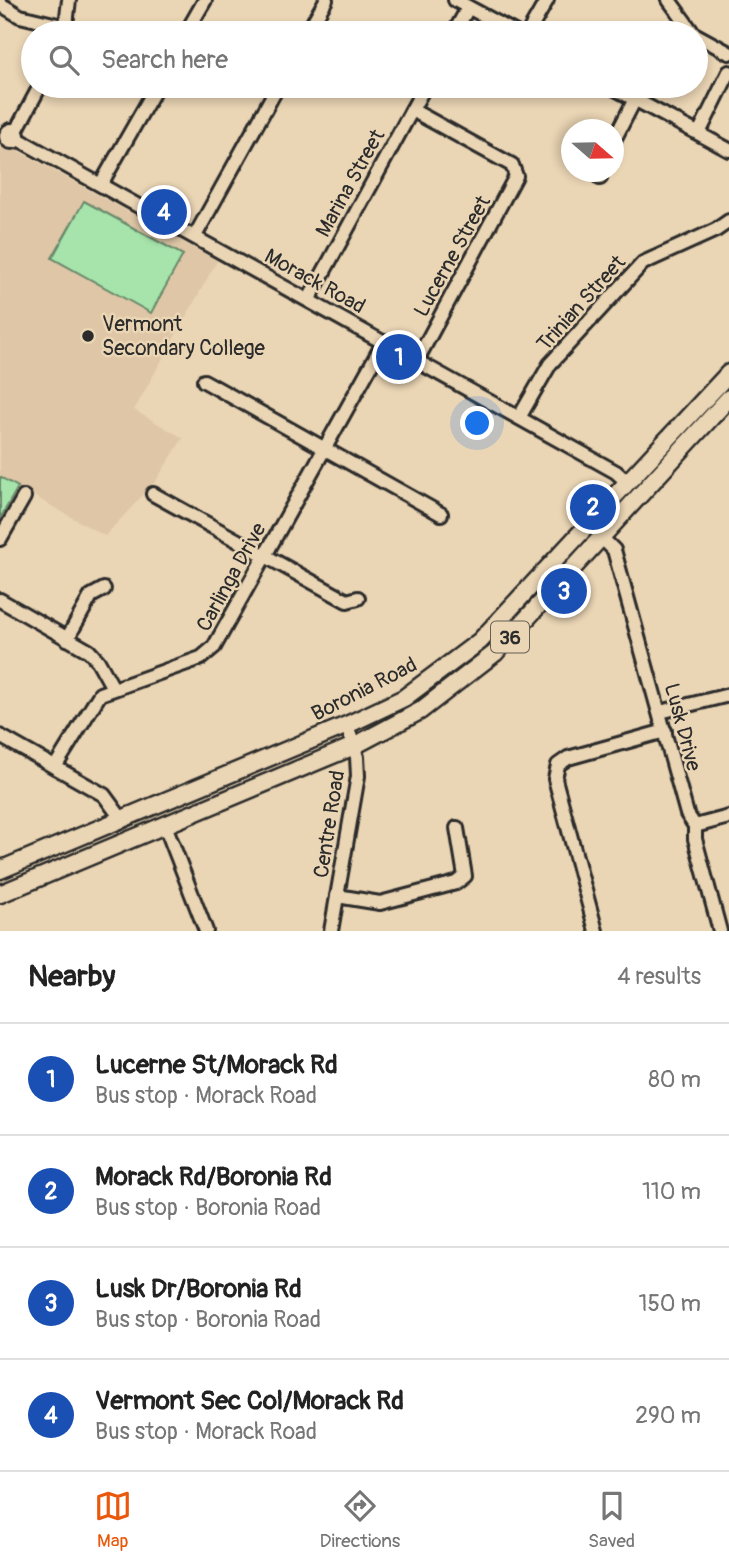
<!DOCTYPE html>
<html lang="en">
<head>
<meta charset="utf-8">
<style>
  :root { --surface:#fff; --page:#f2f2f2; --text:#222; --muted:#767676; --line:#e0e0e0; --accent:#ea580c }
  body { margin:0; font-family:Pangolin,sans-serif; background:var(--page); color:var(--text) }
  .compass { position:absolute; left:561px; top:119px; width:63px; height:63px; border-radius:50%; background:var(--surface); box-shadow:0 4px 10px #0003; rotate:110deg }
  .you { position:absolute; left:478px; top:424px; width:24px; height:24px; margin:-18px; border:5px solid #fff; border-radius:50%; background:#1a73e8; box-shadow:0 0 0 10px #1a73e833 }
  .badge { display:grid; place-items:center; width:46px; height:46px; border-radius:50%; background:var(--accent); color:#fff; font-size:23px; font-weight:700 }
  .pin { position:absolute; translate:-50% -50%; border:4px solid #fff; box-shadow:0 2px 7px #0006 }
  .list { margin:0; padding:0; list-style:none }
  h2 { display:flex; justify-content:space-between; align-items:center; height:91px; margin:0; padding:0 28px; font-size:30px }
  h2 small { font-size:23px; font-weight:400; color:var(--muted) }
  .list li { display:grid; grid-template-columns:46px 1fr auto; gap:21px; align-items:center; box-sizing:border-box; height:112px; padding:0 28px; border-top:2px solid var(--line) }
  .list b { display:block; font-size:26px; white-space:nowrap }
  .list p { margin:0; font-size:23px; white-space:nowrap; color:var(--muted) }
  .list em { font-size:23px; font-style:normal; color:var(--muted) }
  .icon { flex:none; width:38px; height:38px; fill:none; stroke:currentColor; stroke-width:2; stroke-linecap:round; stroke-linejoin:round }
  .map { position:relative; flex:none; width:729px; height:931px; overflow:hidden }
  .search { position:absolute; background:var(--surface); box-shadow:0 4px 10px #0003; left:21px; right:21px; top:21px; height:77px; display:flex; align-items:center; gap:18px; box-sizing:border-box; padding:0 24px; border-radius:38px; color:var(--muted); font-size:26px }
  .sheet { height:539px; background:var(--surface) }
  nav { display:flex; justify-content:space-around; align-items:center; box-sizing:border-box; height:98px; border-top:2px solid var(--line); background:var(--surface); font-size:19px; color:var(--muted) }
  nav a { display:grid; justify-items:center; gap:4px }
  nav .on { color:var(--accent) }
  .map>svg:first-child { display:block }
  .built { fill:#dec6a6 }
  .green { fill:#a6e4ab; stroke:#68886b; stroke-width:2 }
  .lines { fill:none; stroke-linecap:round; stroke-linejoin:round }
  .minor-casing { stroke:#2b2b2b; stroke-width:18 }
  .major-casing { stroke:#2b2b2b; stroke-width:21 }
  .minor { stroke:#ead5b4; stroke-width:12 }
  .major { stroke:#ead5b4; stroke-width:16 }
  .poi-dot { fill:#2b2b2b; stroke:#ead5b4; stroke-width:2.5 }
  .labels { text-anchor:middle; stroke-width:5; stroke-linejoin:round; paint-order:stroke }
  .shield { fill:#ead5b4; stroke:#645e54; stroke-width:2 }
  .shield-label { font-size:19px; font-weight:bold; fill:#2b2b2b }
  .street-label { font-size:21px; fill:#2b2b2b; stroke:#ead5b4 }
  .poi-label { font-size:21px; fill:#2b2b2b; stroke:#ead5b4; text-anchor:start }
</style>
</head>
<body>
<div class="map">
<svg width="729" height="931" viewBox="0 0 729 931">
  <rect width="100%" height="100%" fill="#ead5b4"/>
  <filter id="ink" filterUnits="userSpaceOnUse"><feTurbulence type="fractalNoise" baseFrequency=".0143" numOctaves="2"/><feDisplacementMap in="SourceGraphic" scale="14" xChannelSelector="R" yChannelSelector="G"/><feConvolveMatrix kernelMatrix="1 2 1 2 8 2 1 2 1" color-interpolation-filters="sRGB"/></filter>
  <g filter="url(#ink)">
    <polygon class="built" points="0,141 217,261 134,410 183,438 155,482 105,536 0,477"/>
    <g class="green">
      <polygon points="84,201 183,255 151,313 52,258"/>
      <polygon points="0,477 18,487 1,517 0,517"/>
    </g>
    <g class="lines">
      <defs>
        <g id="minor">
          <polyline points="455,0 516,33"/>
          <polyline points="669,0 693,33"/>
          <polyline points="0,4 20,16 66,27"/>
          <polyline points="65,33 69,0"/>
          <polyline points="186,33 205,0"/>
          <polyline points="307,33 326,0"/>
          <polyline points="454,33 468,8"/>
          <polyline points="528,33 547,0"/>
          <polyline points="696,35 729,53"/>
          <polyline points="610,86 729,150"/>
          <polyline points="412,110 512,165 516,176 417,360"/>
          <circle cx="12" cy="136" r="6"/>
          <polyline points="16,131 40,86"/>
          <polyline points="699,133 729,72"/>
          <polyline points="18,139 616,472 627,482"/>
          <polyline points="614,140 635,99"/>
          <polyline points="600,178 601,172"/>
          <polyline points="101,184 157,86"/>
          <polyline points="195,236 278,86"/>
          <polyline points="309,299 425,86"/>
          <polyline points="204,381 441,514"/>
          <polyline points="520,416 550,364 643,263 716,230 729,221"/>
          <polyline points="153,494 347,601 358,598"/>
          <polyline points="601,537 614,550 687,814 695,826 695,839 720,931"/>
          <polyline points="0,539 24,497"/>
          <polyline points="0,600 89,651 98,661 113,688"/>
          <polyline points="67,639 91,596 104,589"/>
          <polyline points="660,712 729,695"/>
          <polyline points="0,736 104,795 123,821"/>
          <polyline points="55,767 100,694 201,658 214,647 384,342"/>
          <polyline points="165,825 206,931"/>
          <polyline points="695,826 729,817"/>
          <polyline points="337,896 380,903 456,883 465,876 457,828"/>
          <polyline points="331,931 358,776 357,757 347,725"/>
          <polyline points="596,931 555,779 558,765 568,758 665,731"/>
        </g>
        <g id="major">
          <polyline points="0,870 347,725 404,698 480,641 729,373"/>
          <polyline points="0,894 354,746 420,711 495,653 729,398"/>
        </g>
      </defs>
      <use href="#minor" class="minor-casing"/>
      <use href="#major" class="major-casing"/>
      <use href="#minor" class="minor"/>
      <use href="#major" class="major"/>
    </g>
  </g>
  <circle class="poi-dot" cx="88" cy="336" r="7"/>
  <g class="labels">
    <rect class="shield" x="491" y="621.5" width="38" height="31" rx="5"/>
    <g class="shield-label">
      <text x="510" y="644">36</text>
    </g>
    <g class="street-label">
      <text transform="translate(350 183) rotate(-61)" y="7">Marina Street</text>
      <text transform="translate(452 256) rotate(-61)" y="7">Lucerne Street</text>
      <text transform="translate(315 281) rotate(29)" y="7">Morack Road</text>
      <text transform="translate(581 303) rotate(-48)" y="7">Trinian Street</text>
      <text transform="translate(231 577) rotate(-61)" y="7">Carlinga Drive</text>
      <text transform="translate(364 689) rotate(-27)" y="7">Boronia Road</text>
      <text transform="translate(683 727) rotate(75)" y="7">Lusk Drive</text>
      <text transform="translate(329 824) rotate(-81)" y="7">Centre Road</text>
    </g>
    <g class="poi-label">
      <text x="102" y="331">Vermont<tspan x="102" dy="24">Secondary College</tspan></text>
    </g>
  </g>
</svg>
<svg class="compass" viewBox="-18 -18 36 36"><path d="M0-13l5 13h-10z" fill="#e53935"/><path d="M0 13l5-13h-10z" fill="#767676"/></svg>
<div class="you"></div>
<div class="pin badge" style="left:399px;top:357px;background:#1a4fb4">1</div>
<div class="pin badge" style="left:593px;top:507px;background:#1a4fb4">2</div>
<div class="pin badge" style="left:564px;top:591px;background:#1a4fb4">3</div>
<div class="pin badge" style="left:164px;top:212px;background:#1a4fb4">4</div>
<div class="search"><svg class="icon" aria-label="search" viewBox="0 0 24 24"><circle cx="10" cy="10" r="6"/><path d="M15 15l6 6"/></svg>Search here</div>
</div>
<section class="sheet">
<h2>Nearby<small>4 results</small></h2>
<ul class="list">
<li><span class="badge" style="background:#1a4fb4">1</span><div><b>Lucerne St/Morack Rd</b><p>Bus stop · Morack Road</p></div><em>80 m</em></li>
<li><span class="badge" style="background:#1a4fb4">2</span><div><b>Morack Rd/Boronia Rd</b><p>Bus stop · Boronia Road</p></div><em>110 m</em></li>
<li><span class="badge" style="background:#1a4fb4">3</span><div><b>Lusk Dr/Boronia Rd</b><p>Bus stop · Boronia Road</p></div><em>150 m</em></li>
<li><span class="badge" style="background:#1a4fb4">4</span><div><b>Vermont Sec Col/Morack Rd</b><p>Bus stop · Morack Road</p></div><em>290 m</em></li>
</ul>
</section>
<nav>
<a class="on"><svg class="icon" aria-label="map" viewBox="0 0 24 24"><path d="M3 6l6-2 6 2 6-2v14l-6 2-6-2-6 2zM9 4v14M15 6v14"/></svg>Map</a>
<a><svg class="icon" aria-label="directions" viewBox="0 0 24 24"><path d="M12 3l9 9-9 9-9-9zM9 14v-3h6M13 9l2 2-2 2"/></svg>Directions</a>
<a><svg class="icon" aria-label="saved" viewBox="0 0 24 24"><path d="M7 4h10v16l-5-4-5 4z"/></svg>Saved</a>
</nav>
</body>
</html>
